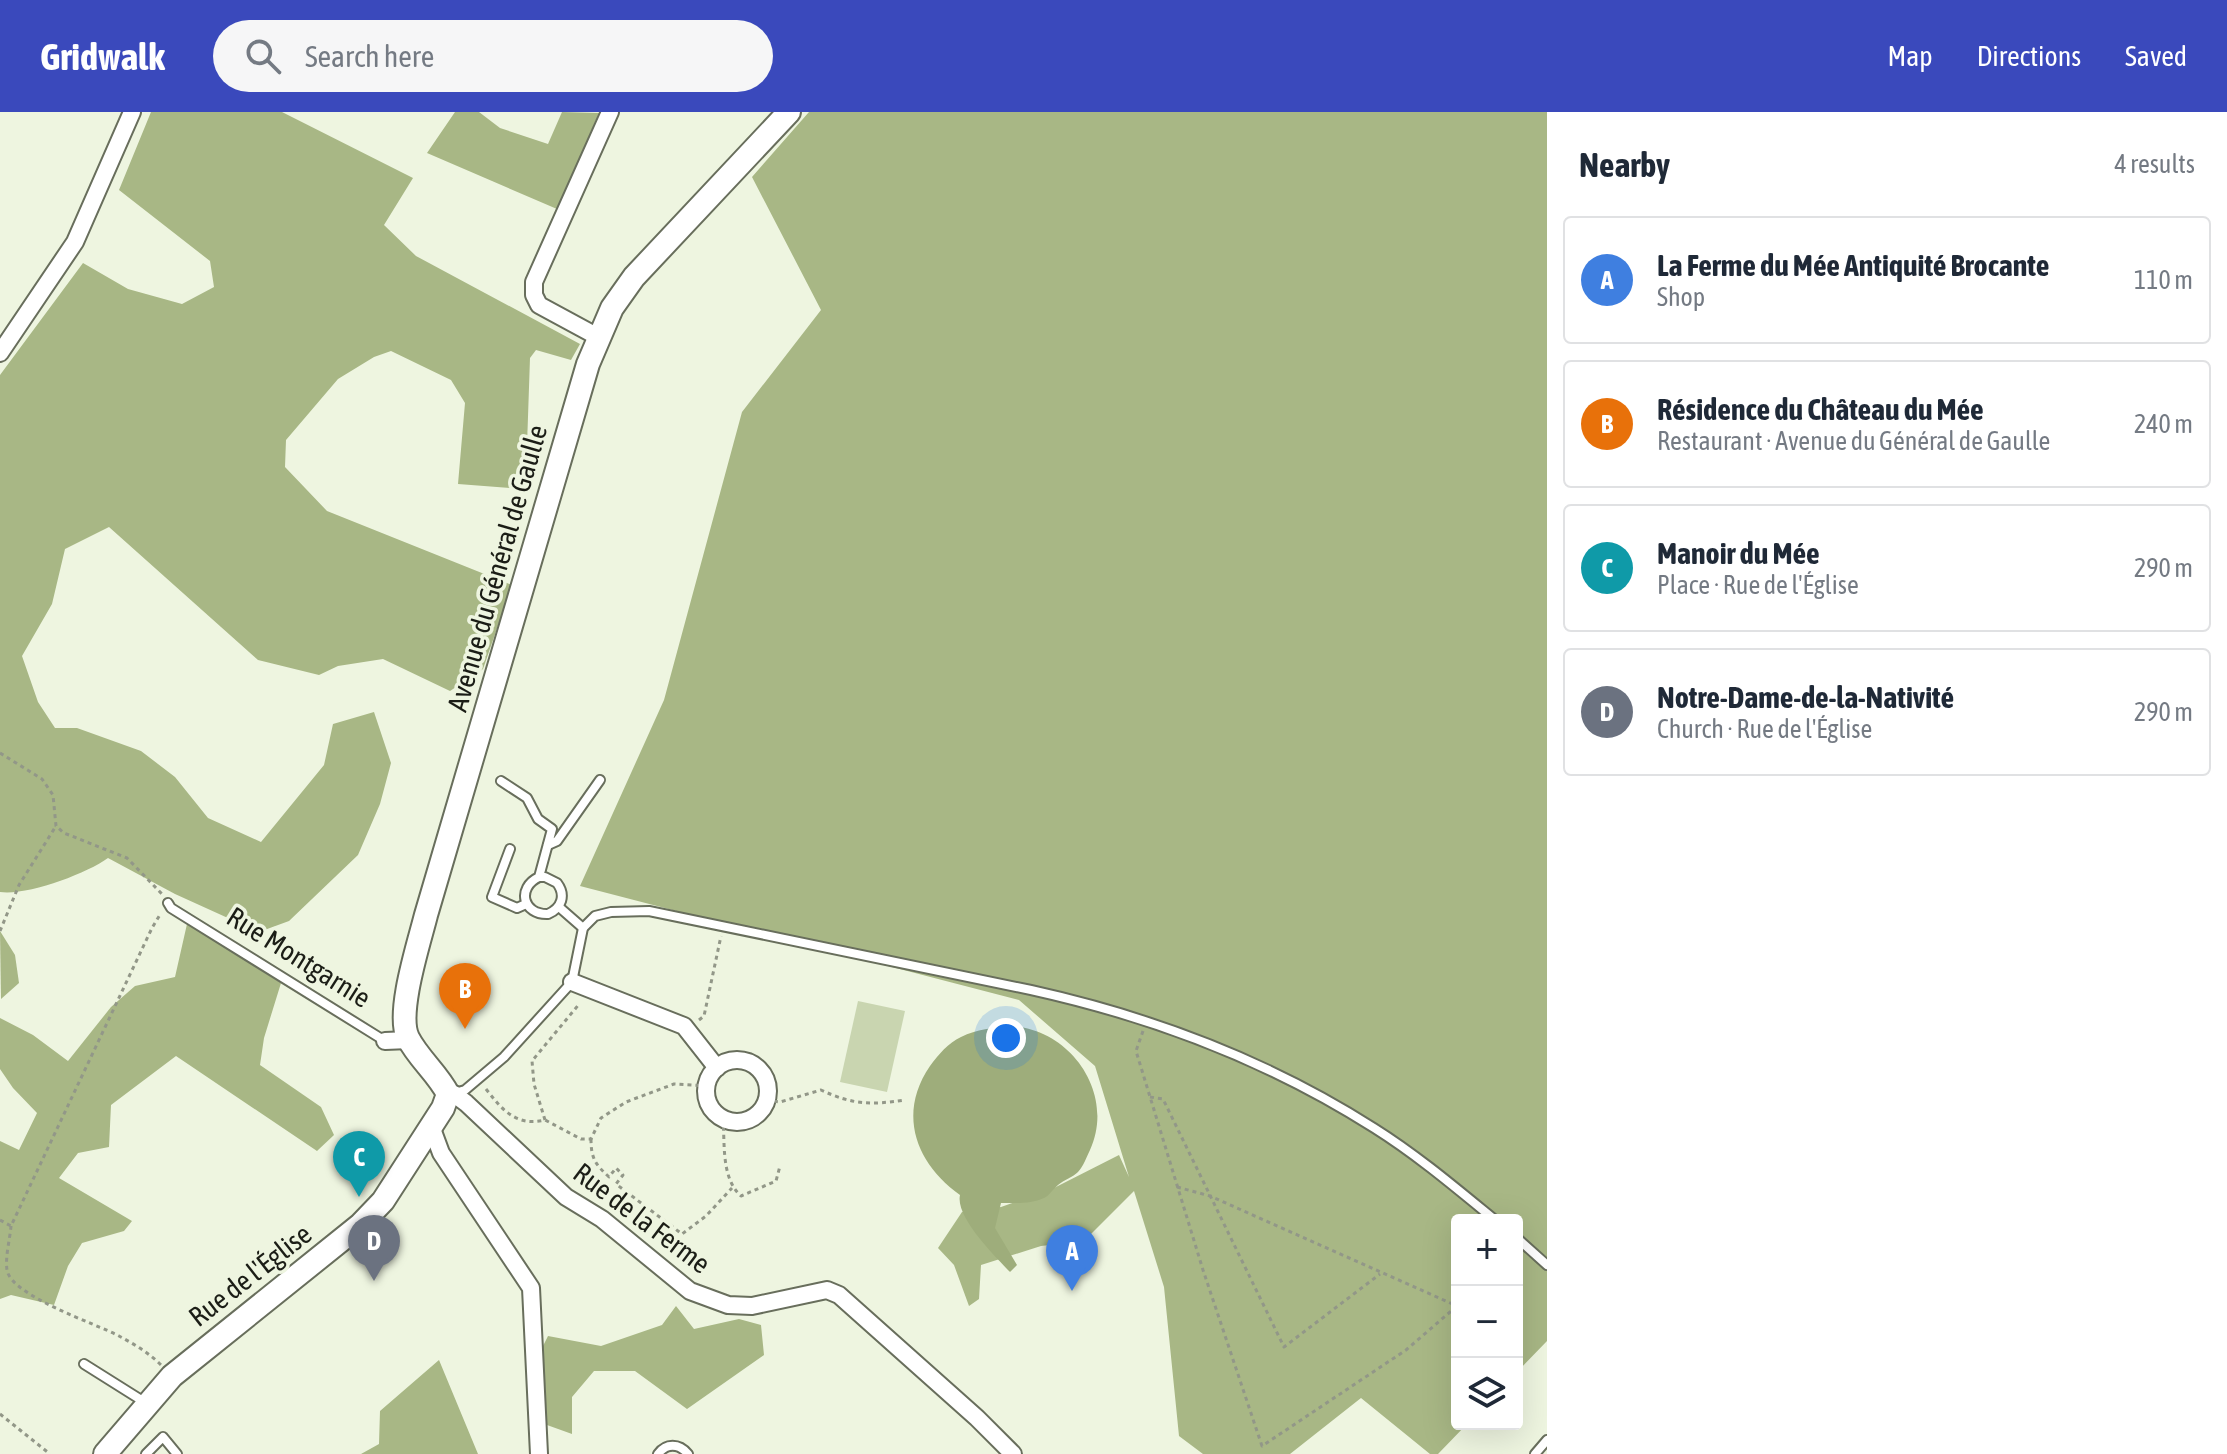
<!DOCTYPE html>
<html lang="en">
<head>
<meta charset="utf-8">
<style>
  :root { --surface:#fff; --page:#f6f6f7; --text:#1f2937; --muted:#747a83; --line:#e0e1e3; --accent:#3a49bc }
  body { margin:0; font-family:"Asap Condensed",sans-serif; background:var(--page); color:var(--text) }
  .controls { position:absolute; right:24px; bottom:24px; display:grid; overflow:hidden; border-radius:8px; box-shadow:0 8px 32px #0002 }
  .controls button { width:72px; height:72px; display:grid; place-items:center; padding:0; border:0; border-bottom:2px solid var(--line); background:var(--surface); color:var(--text); font:40px sans-serif }
  .you { position:absolute; left:1006px; top:926px; width:28px; height:28px; margin:-20px; border:6px solid #fff; border-radius:50%; background:#1a73e8; box-shadow:0 0 0 12px #1a73e833 }
  .badge { display:grid; place-items:center; width:52px; height:52px; border-radius:50%; background:var(--accent); color:#fff; font-size:26px; font-weight:700 }
  .pin { position:absolute; translate:-50% -66px; filter:drop-shadow(0 2px 4px #0008) }
  .pin::after { content:''; position:absolute; top:42px; width:28px; height:24px; background:inherit; clip-path:polygon(0 0,100% 0,50% 100%) }
  .list { margin:0; padding:0; list-style:none }
  h2 { display:flex; justify-content:space-between; align-items:center; height:104px; margin:0; padding:0 32px; font-size:34px }
  h2 small { font-size:26px; font-weight:400; color:var(--muted) }
  .list li { display:grid; grid-template-columns:52px 1fr auto; gap:24px; align-items:center; box-sizing:border-box; height:128px; margin:0 16px 16px; padding:0 16px; border:2px solid var(--line); border-radius:8px }
  .list b { display:block; font-size:30px; white-space:nowrap }
  .list p { margin:0; font-size:26px; white-space:nowrap; color:var(--muted) }
  .list em { font-size:26px; font-style:normal; color:var(--muted) }
  .icon { flex:none; width:44px; height:44px; fill:none; stroke:currentColor; stroke-width:2; stroke-linecap:round; stroke-linejoin:round }
  .map { position:relative; flex:none; width:1547px; height:1342px; overflow:hidden }
  header { display:flex; align-items:center; gap:48px; box-sizing:border-box; height:112px; padding:0 40px; background:var(--accent); color:#fff }
  header strong { font-size:38px }
  nav { display:flex; gap:44px; margin-inline-start:auto; font-size:28px }
  .search { width:560px; height:72px; background:var(--page); display:flex; align-items:center; gap:20px; box-sizing:border-box; padding:0 28px; border-radius:44px; color:var(--muted); font-size:30px }
  main { display:flex }
  aside { flex:1; background:var(--surface) }
  .map>svg:first-child { display:block }
  .green { fill:#c9d5b0 }
  .forest { fill:#a8b785 }
  .water { fill:#9ead7b }
  .lines { fill:none; stroke-linecap:round; stroke-linejoin:round }
  .lane-casing { stroke:#686e5c; stroke-width:12 }
  .street-casing { stroke:#686e5c; stroke-width:20 }
  .secondary-casing { stroke:#686e5c; stroke-width:26 }
  .path { stroke:#929788; stroke-width:3; stroke-dasharray:4 4; stroke-linecap:butt }
  .lane { stroke:#fff; stroke-width:8 }
  .street { stroke:#fff; stroke-width:16 }
  .secondary { stroke:#fff; stroke-width:22 }
  .labels { text-anchor:middle; stroke-width:7; stroke-linejoin:round; paint-order:stroke }
  .street-label { font-size:28px; fill:#1b1d16; stroke:#eef5e0 }
</style>
</head>
<body>
<header>
<strong>Gridwalk</strong>
<div class="search"><svg class="icon" aria-label="search" viewBox="0 0 24 24"><circle cx="10" cy="10" r="6"/><path d="M15 15l6 6"/></svg>Search here</div>
<nav><a>Map</a><a>Directions</a><a>Saved</a></nav>
</header>
<main>
<div class="map">
<svg width="1547" height="1342" viewBox="0 0 1547 1342">
  <rect width="100%" height="100%" fill="#eef5e0"/>
  <polygon class="green" points="858,889 905,899 887,980 840,970"/>
  <g class="forest">
    <path d="M151,0H282L413,66L384,113L416,144L580,232L571,248L536,238L530,246L527,334L510,376L458,372L465,291L451,268L391,239L374,245L338,267L286,328L285,355L327,399L512,473L483,557L450,579L383,547L338,554L319,563L258,548L109,415L65,437L52,492L22,544L38,590L55,616H77L141,639L175,665L208,706L261,730L324,653L333,612L374,600L391,651L380,692L358,743L289,809L259,820L175,782L108,746C86,762 26,784 0,780V263L83,151L128,177L182,192L214,175L210,149L119,78Z"/>
    <polygon points="455,0 479,0 500,16 548,32 562,0 599,1 557,97 427,41"/>
    <polygon points="809,0 1547,0 1547,1229 1517,1260 1517,1108 1457,1108 1457,1312 1467,1312 1438,1342 1430,1342 1361,1286 1290,1342 1203,1342 1179,1324 1164,1175 1134,1079 1084,1129 1041,1134 981,1153 979,1187 969,1194 954,1153 938,1136 962,1100 1001,1095 1050,1078 1119,1043 1129,1065 1095,954 1019,888 580,774 664,588 742,300 821,198 752,65"/>
    <polygon points="187,812 281,871 264,926 260,953 321,995 334,1023 317,1039 176,944 111,993 109,1035 78,1041 59,1066 132,1109 124,1119 82,1131 68,1154 54,1193 11,1183 0,1187 0,1029 19,1038 37,1001 13,976 0,957 0,906 33,923 68,949 111,895 135,874 175,865"/>
    <polygon points="0,819 15,843 19,871 1,887"/>
    <polygon points="676,1194 694,1217 739,1207 761,1213 764,1243 687,1297 635,1259 594,1259 572,1285 572,1322 547,1313 543,1234 548,1224 601,1234 662,1213"/>
    <polygon points="439,1248 478,1342 361,1342 379,1332 380,1299"/>
  </g>
  <path class="water" d="M1010,914C1070,916 1116,981 1090,1038C1087,1044 1083,1055 1078,1060C1073,1065 1064,1068 1058,1073C1053,1077 1049,1084 1044,1086C1031,1092 1015,1091 1001,1091L995,1116L1017,1153L1010,1160C995,1144 955,1105 960,1083C916,1052 897,1002 930,954C939,942 948,931 961,925C977,917 993,916 1010,914Z"/>
  <g class="lines">
    <defs>
      <g id="lane">
        <path d="M501,669L527,686L538,707L552,717L539,765C516,776 523,803 548,802C562,796 566,783 557,771L545,765H539"/>
        <polyline points="548,733 557,729 600,668"/>
        <polyline points="510,737 492,785 517,796 526,792"/>
        <polyline points="168,791 171,796 385,929"/>
        <polyline points="559,795 583,816"/>
        <path d="M455,981L465,978L504,945L572,870L583,816L595,804L611,800L649,799L1031,878C1153,905 1269,949 1374,1016C1417,1043 1456,1076 1495,1108"/>
        <polyline points="1517,1126 1547,1153"/>
        <polyline points="84,1252 146,1291"/>
        <polyline points="146,1342 163,1325 177,1342"/>
        <path d="M658,1342C666,1331 679,1331 688,1342"/>
        <polyline points="1535,1342 1547,1328"/>
      </g>
      <g id="street">
        <polyline points="600,226 539,193 534,183 534,170 610,0"/>
        <polyline points="0,241 75,130 132,0"/>
        <polyline points="572,870 684,914 717,956"/>
        <polyline points="385,929 409,928"/>
        <circle cx="737" cy="979" r="31"/>
        <polyline points="448,982 454,982 466,991 566,1085 602,1107 690,1179 728,1193 752,1194 827,1178 839,1183 977,1306 1013,1342"/>
        <polyline points="431,1014 441,1041 531,1176 539,1342"/>
      </g>
      <path id="secondary" d="M105,1342L172,1264L360,1113L383,1089L443,996L448,982C438,962 418,946 408,926C396,901 419,831 426,803L588,252L612,196L634,165L789,0"/>
    </defs>
    <use href="#lane" class="lane-casing"/>
    <use href="#street" class="street-casing"/>
    <use href="#secondary" class="secondary-casing"/>
    <g class="path">
      <polyline points="0,641 42,667 53,683 56,714 64,721 127,746 162,782"/>
      <polyline points="0,819 19,773 56,714"/>
      <polyline points="699,908 704,904 721,824"/>
      <polyline points="1143,919 1136,939 1203,1158 1262,1334 1406,1238 1457,1194"/>
      <path d="M486,977C502,998 517,1015 545,1008L581,1027H591L601,1006L626,990L674,972L707,974"/>
      <polyline points="1150,985 1163,987 1284,1235 1380,1162"/>
      <path d="M766,988L780,990L821,978C853,993 871,993 905,988"/>
      <path d="M723,1007C725,1032 721,1066 741,1084L776,1069L780,1054"/>
      <polyline points="545,1008 534,972 532,949 580,891"/>
      <path d="M591,1027C591,1046 595,1052 609,1065L616,1056L623,1063L616,1072L682,1122L706,1104L732,1076"/>
      <polyline points="1177,1075 1210,1084 1457,1194"/>
      <polyline points="0,1108 11,1114 152,816 161,801"/>
      <path d="M11,1114C10,1127 5,1145 7,1158C11,1184 97,1212 119,1224C134,1232 149,1241 161,1253"/>
      <polyline points="0,1302 50,1342"/>
    </g>
    <use href="#lane" class="lane"/>
    <use href="#street" class="street"/>
    <use href="#secondary" class="secondary"/>
  </g>
  <g class="labels">
    <g class="street-label">
      <text transform="translate(497 456) rotate(-74)" y="10">Avenue du Général de Gaulle</text>
      <text transform="translate(299 845) rotate(32)" y="10">Rue Montgarnie</text>
      <text transform="translate(642 1106) rotate(37)" y="10">Rue de la Ferme</text>
      <text transform="translate(250 1163) rotate(-38)" y="10">Rue de l'Église</text>
    </g>
  </g>
</svg>
<div class="controls">
<button>+</button>
<button>−</button>
<button><svg class="icon" aria-label="layers" viewBox="0 0 24 24"><path d="M12 4l9 5-9 5-9-5zM3 14l9 5 9-5"/></svg></button>
</div>
<div class="you"></div>
<div class="pin badge" style="left:1072px;top:1179px;background:#3f7fe0">A</div>
<div class="pin badge" style="left:465px;top:917px;background:#e8710a">B</div>
<div class="pin badge" style="left:359px;top:1085px;background:#0f9aa8">C</div>
<div class="pin badge" style="left:374px;top:1169px;background:#6b7280">D</div>
</div>
<aside>
<h2>Nearby<small>4 results</small></h2>
<ul class="list">
<li><span class="badge" style="background:#3f7fe0">A</span><div><b>La Ferme du Mée Antiquité Brocante</b><p>Shop</p></div><em>110 m</em></li>
<li><span class="badge" style="background:#e8710a">B</span><div><b>Résidence du Château du Mée</b><p>Restaurant · Avenue du Général de Gaulle</p></div><em>240 m</em></li>
<li><span class="badge" style="background:#0f9aa8">C</span><div><b>Manoir du Mée</b><p>Place · Rue de l'Église</p></div><em>290 m</em></li>
<li><span class="badge" style="background:#6b7280">D</span><div><b>Notre-Dame-de-la-Nativité</b><p>Church · Rue de l'Église</p></div><em>290 m</em></li>
</ul>
</aside>
</main>
</body>
</html>
